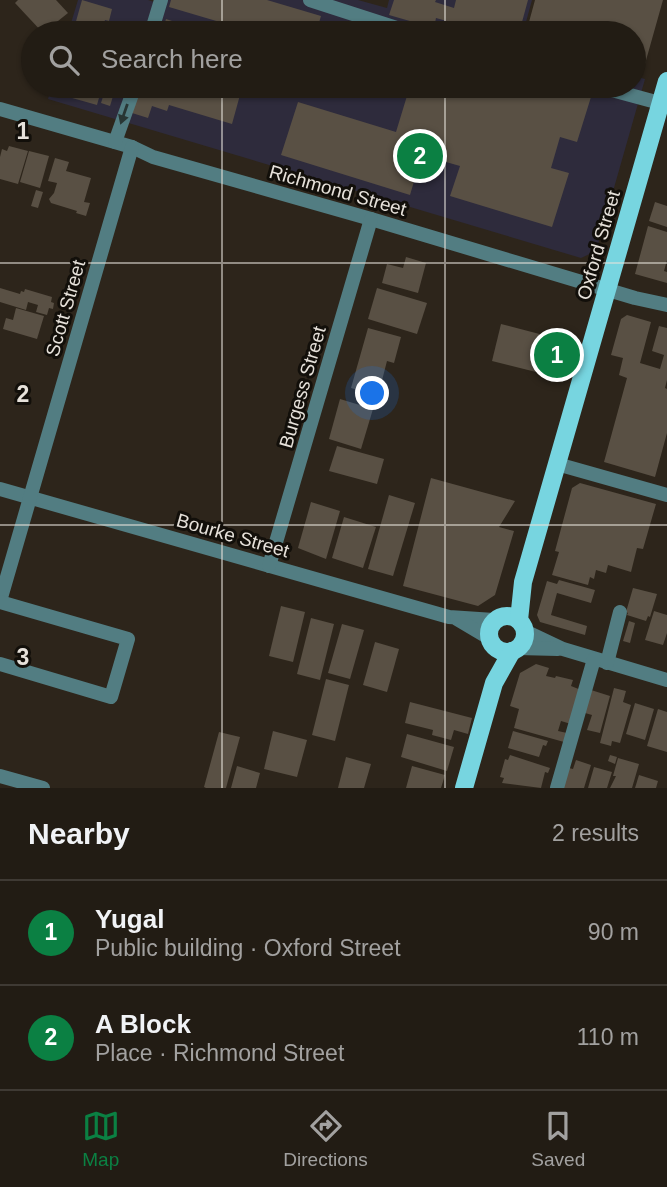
<!DOCTYPE html>
<html lang="en">
<head>
<meta charset="utf-8">
<style>
  :root { --surface:#221c14; --page:#2a251d; --text:#f1f3f6; --muted:#a2a1a0; --line:#3f3a34; --accent:#0b8043 }
  body { margin:0; font-family:Arial,sans-serif; background:var(--page); color:var(--text) }
  .you { position:absolute; left:373px; top:394px; width:24px; height:24px; margin:-18px; border:5px solid #fff; border-radius:50%; background:#1a73e8; box-shadow:0 0 0 10px #1a73e833 }
  .badge { display:grid; place-items:center; width:46px; height:46px; border-radius:50%; background:var(--accent); color:#fff; font-size:23px; font-weight:700 }
  .pin { position:absolute; translate:-50% -50%; border:4px solid #fff; box-shadow:0 2px 7px #0006 }
  .list { margin:0; padding:0; list-style:none }
  h2 { display:flex; justify-content:space-between; align-items:center; height:91px; margin:0; padding:0 28px; font-size:30px }
  h2 small { font-size:23px; font-weight:400; color:var(--muted) }
  .list li { display:grid; grid-template-columns:46px 1fr auto; gap:21px; align-items:center; box-sizing:border-box; height:105px; padding:0 28px; border-top:2px solid var(--line) }
  .list b { display:block; font-size:26px; white-space:nowrap }
  .list p { margin:0; font-size:23px; white-space:nowrap; color:var(--muted) }
  .list em { font-size:23px; font-style:normal; color:var(--muted) }
  .icon { flex:none; width:38px; height:38px; fill:none; stroke:currentColor; stroke-width:2; stroke-linecap:round; stroke-linejoin:round }
  .map { position:relative; flex:none; width:667px; height:788px; overflow:hidden }
  .search { position:absolute; background:var(--surface); box-shadow:0 2px 5px #0004; left:21px; right:21px; top:21px; height:77px; display:flex; align-items:center; gap:18px; box-sizing:border-box; padding:0 24px; border-radius:38px; color:var(--muted); font-size:26px }
  .sheet { height:301px; background:var(--surface) }
  nav { display:flex; justify-content:space-around; align-items:center; box-sizing:border-box; height:98px; border-top:2px solid var(--line); background:var(--surface); font-size:19px; color:var(--muted) }
  nav a { display:grid; justify-items:center; gap:4px }
  nav .on { color:var(--accent) }
  .map>svg:first-child { display:block }
  .education { fill:#2e2b3c }
  .building { fill:#595044 }
  .lines { fill:none; stroke-linecap:round; stroke-linejoin:round }
  .minor { stroke:#527d82; stroke-width:14 }
  .major { stroke:#77d5e0; stroke-width:18 }
  .oneway { fill:#283634 }
  .grid { fill:none; stroke:#e6e1da; stroke-width:2; stroke-opacity:0.55 }
  .labels { text-anchor:middle; stroke-width:6; stroke-linejoin:round; paint-order:stroke }
  .street-label { font-size:19px; fill:#e6e1da; stroke:#120f0a }
  .grid-label { font-size:23px; text-anchor:middle; font-weight:bold; fill:#e6e1da; stroke:#120f0a; stroke-width:6; stroke-linejoin:round; paint-order:stroke }
</style>
</head>
<body>
<div class="map">
<svg width="667" height="788" viewBox="0 0 667 788">
  <rect width="100%" height="100%" fill="#2d251b"/>
  <g class="education">
    <polygon points="78,0 148,0 157,3 158,0 358,0 387,8 389,0 532,0 523,33 68,33"/>
    <polygon points="634,76 645,79 596,251 581,258 48,99 52,86 634,86"/>
  </g>
  <g class="building">
    <polygon points="18,0 56,0 68,13 43,33 15,3"/>
    <polygon points="82,0 112,9 109,21 105,20 101,33 73,32"/>
    <polygon points="171,0 267,0 321,16 318,26 340,33 257,33 169,7"/>
    <polygon points="394,0 436,0 435,2 454,8 456,0 528,0 519,33 447,33 450,22 436,18 434,28 389,15"/>
    <polygon points="535,0 663,0 643,71 634,69 634,33 526,33"/>
    <polygon points="166,19 209,33 162,33"/>
    <polygon points="115,24 131,28 129,33 113,33"/>
    <polygon points="60,86 99,86 102,87 97,105 58,94"/>
    <polygon points="140,86 238,86 235,94 240,95 232,124 169,105 167,111 152,106 148,118 132,113"/>
    <polygon points="410,86 514,86 532,91 533,86 555,86 591,97 577,142 560,137 551,168 569,173 552,227 450,196 460,166 432,158 428,171 418,168 410,195 281,155 298,102 396,132"/>
    <polygon points="105,90 114,93 110,106 101,103"/>
    <polygon points="9,146 28,151 18,184 0,179 0,157 2,149 7,151"/>
    <polygon points="29,151 49,156 40,188 20,182"/>
    <polygon points="55,158 69,162 66,171 91,178 84,202 90,203 86,216 76,213 77,211 51,203 49,199 54,193 57,183 48,181"/>
    <polygon points="36,190 43,192 38,208 31,206"/>
    <polygon points="655,202 667,206 667,227 649,221"/>
    <polygon points="648,226 667,232 667,260 664,271 667,272 667,283 635,274"/>
    <polygon points="406,257 426,263 418,293 382,283 387,264 403,268"/>
    <polygon points="0,288 20,294 21,291 24,292 25,289 52,297 51,302 54,303 53,309 49,308 47,315 36,312 38,305 28,302 26,310 0,302"/>
    <polygon points="377,288 427,303 417,334 368,319"/>
    <polygon points="16,308 44,316 37,339 3,329 6,318 13,320"/>
    <polygon points="627,315 651,322 640,363 660,369 664,355 652,351 659,326 667,328 667,380 665,388 667,389 667,433 655,477 604,462 627,378 619,375 623,358 611,355 621,319"/>
    <polygon points="501,324 570,342 560,378 492,361"/>
    <polygon points="368,328 401,337 394,363 387,361 378,396 351,388"/>
    <polygon points="340,399 373,409 361,449 329,439"/>
    <polygon points="337,446 384,459 377,484 329,471"/>
    <polygon points="431,478 515,501 499,527 514,531 495,595 478,606 403,586"/>
    <polygon points="580,483 656,504 643,549 637,548 631,572 608,565 606,573 596,570 594,579 590,577 588,585 552,575 559,552 555,551 572,488"/>
    <polygon points="389,495 415,503 393,576 368,569"/>
    <polygon points="311,502 340,511 326,559 298,548"/>
    <polygon points="344,517 376,527 363,568 332,558"/>
    <polygon points="559,580 595,590 591,603 557,593 551,615 587,626 585,635 540,622 537,615 547,581 557,584"/>
    <polygon points="633,588 657,594 650,617 648,616 646,621 627,615 628,613 626,612"/>
    <polygon points="281,606 305,612 293,662 269,656"/>
    <polygon points="654,611 667,615 667,633 663,645 645,640"/>
    <polygon points="311,618 334,624 320,680 297,674"/>
    <polygon points="629,621 635,623 630,643 623,641"/>
    <polygon points="342,624 364,630 350,679 328,673"/>
    <polygon points="375,642 399,649 387,692 363,685"/>
    <polygon points="536,664 549,668 546,676 555,678 556,676 573,680 571,686 581,690 571,724 561,721 558,731 567,733 564,742 514,728 519,709 510,706 520,673"/>
    <polygon points="326,679 349,685 335,741 312,735"/>
    <polygon points="614,688 626,691 623,702 631,705 620,743 612,741 611,746 600,743"/>
    <polygon points="591,690 610,696 600,733 587,730 592,715 585,713"/>
    <polygon points="410,702 472,718 468,734 454,730 451,740 432,735 433,730 405,723"/>
    <polygon points="635,703 654,709 645,740 626,734"/>
    <polygon points="658,709 667,712 667,752 647,746"/>
    <polygon points="273,731 307,740 297,777 264,769"/>
    <polygon points="513,731 548,741 546,746 543,745 539,757 508,748"/>
    <polygon points="219,732 240,737 226,788 206,788 204,787"/>
    <polygon points="407,734 454,747 447,771 401,757"/>
    <polygon points="510,755 550,768 548,773 545,772 541,788 502,783 504,778 500,777 505,759 508,760"/>
    <polygon points="610,755 617,757 615,764 608,761"/>
    <polygon points="346,757 371,764 364,788 338,788"/>
    <polygon points="618,758 639,764 632,788 610,788 616,776 613,776"/>
    <polygon points="576,760 591,765 584,788 563,788 569,768 573,769"/>
    <polygon points="237,766 260,773 256,788 231,788"/>
    <polygon points="412,766 445,775 441,788 406,788"/>
    <polygon points="594,767 612,772 607,788 588,788"/>
    <polygon points="639,775 658,781 656,788 635,788"/>
  </g>
  <g class="lines">
    <g class="minor">
      <polyline points="310,0 412,33"/>
      <polyline points="151,33 161,0"/>
      <polyline points="597,86 667,105"/>
      <polyline points="0,109 132,147 153,157 371,219 635,298 667,305"/>
      <polyline points="115,142 135,86"/>
      <polyline points="557,464 667,495"/>
      <polyline points="0,489 449,617 494,620"/>
      <polyline points="269,566 371,219"/>
      <polyline points="0,601 132,147"/>
      <polyline points="0,602 128,639 111,697 0,664"/>
      <polyline points="457,619 489,638"/>
      <polyline points="525,631 563,649 667,680"/>
      <polyline points="518,648 558,649"/>
      <polyline points="607,663 620,612"/>
      <polyline points="0,776 43,788"/>
      <polyline points="557,788 594,659"/>
    </g>
    <g class="major">
      <circle cx="507" cy="634" r="18"/>
      <polyline points="519,620 523,582 667,81"/>
      <polyline points="464,788 494,683 512,651"/>
    </g>
  </g>
  <defs><path id="oneway-solid" d="M-6-.8H1V-3.2L6.5 0L1 3.2V.8H-6Z" transform="scale(1.75)"/></defs>
  <use class="oneway" href="#oneway-solid" transform="translate(124 114) rotate(109)"/>
  <path class="grid" d="M222,0V33M445,0V33M222,86V788M445,86V788M0,263H667M0,525H667"/>
  <g class="labels">
    <g class="street-label">
      <text transform="translate(338 190) rotate(16)" y="7">Richmond Street</text>
      <text transform="translate(598 245) rotate(-74)" y="7">Oxford Street</text>
      <text transform="translate(65 308) rotate(-74)" y="7">Scott Street</text>
      <text transform="translate(302 387) rotate(-74)" y="7">Burgess Street</text>
      <text transform="translate(233 535) rotate(16)" y="7">Bourke Street</text>
    </g>
  </g>
  <g class="grid-label">
    <text x="23" y="139">1</text>
    <text x="23" y="402">2</text>
    <text x="23" y="665">3</text>
  </g>
</svg>
<div class="you"></div>
<div class="pin badge" style="left:557px;top:355px">1</div>
<div class="pin badge" style="left:420px;top:156px">2</div>
<div class="search"><svg class="icon" aria-label="search" viewBox="0 0 24 24"><circle cx="10" cy="10" r="6"/><path d="M15 15l6 6"/></svg>Search here</div>
</div>
<section class="sheet">
<h2>Nearby<small>2 results</small></h2>
<ul class="list">
<li><span class="badge">1</span><div><b>Yugal</b><p>Public building · Oxford Street</p></div><em>90 m</em></li>
<li><span class="badge">2</span><div><b>A Block</b><p>Place · Richmond Street</p></div><em>110 m</em></li>
</ul>
</section>
<nav>
<a class="on"><svg class="icon" aria-label="map" viewBox="0 0 24 24"><path d="M3 6l6-2 6 2 6-2v14l-6 2-6-2-6 2zM9 4v14M15 6v14"/></svg>Map</a>
<a><svg class="icon" aria-label="directions" viewBox="0 0 24 24"><path d="M12 3l9 9-9 9-9-9zM9 14v-3h6M13 9l2 2-2 2"/></svg>Directions</a>
<a><svg class="icon" aria-label="saved" viewBox="0 0 24 24"><path d="M7 4h10v16l-5-4-5 4z"/></svg>Saved</a>
</nav>
</body>
</html>
